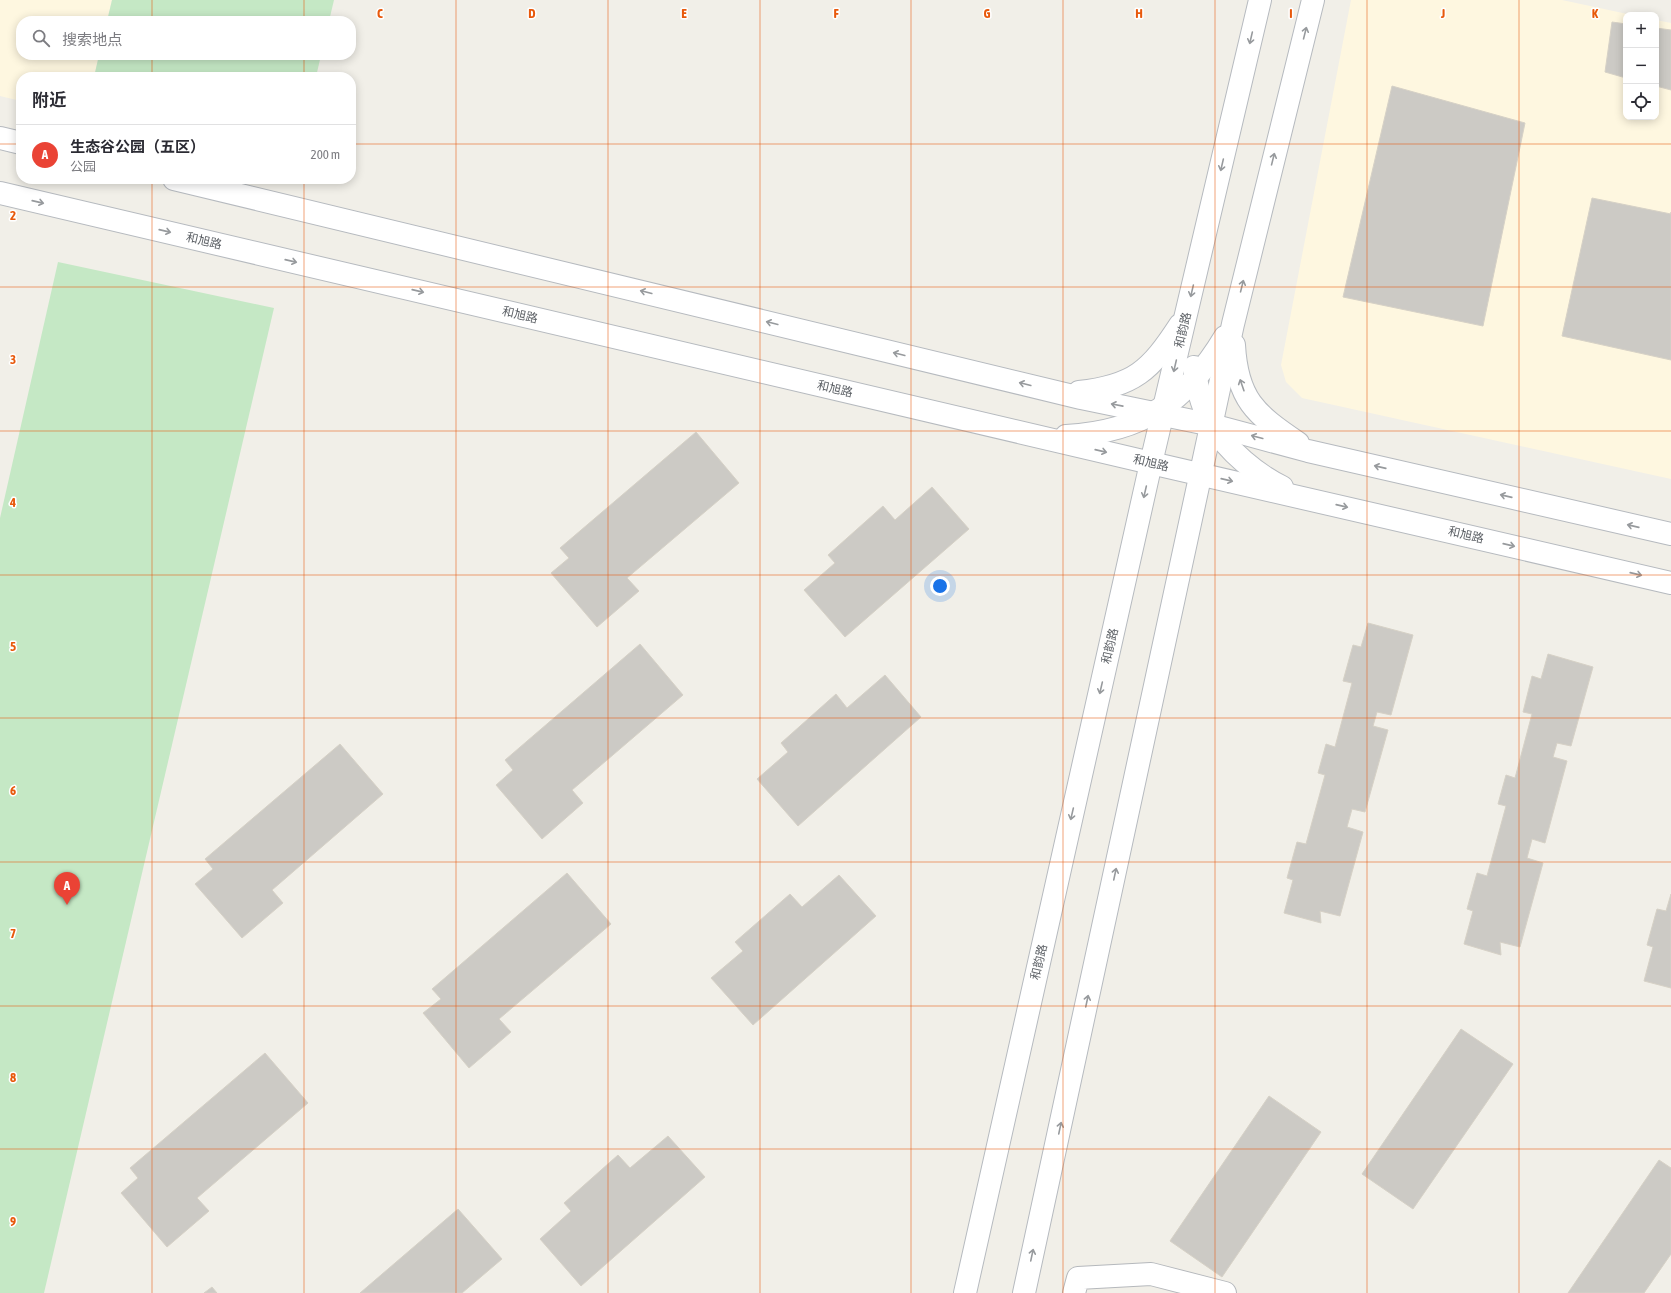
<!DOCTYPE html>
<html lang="zh">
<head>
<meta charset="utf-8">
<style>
  :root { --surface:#fff; --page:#f2f2f3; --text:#2b2b33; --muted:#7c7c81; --line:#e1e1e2; --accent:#ea4335 }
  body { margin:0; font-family:"Asap Condensed","Noto Sans SC",sans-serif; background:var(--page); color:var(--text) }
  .controls { position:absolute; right:12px; top:12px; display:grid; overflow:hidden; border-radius:8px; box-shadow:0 2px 10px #0003 }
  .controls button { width:36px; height:36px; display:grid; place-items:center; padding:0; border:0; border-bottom:1px solid var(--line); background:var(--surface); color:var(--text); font:20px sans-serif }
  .you { position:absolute; left:940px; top:586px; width:14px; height:14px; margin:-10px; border:3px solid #fff; border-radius:50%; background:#1a73e8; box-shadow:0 0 0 6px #1a73e833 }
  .badge { display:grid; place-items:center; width:26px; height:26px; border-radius:50%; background:var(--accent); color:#fff; font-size:13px; font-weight:700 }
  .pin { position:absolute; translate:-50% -33px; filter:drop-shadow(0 1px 2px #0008) }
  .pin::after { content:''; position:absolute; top:21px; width:14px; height:12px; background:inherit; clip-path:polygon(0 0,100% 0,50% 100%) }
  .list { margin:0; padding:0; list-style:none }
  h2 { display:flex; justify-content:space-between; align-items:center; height:52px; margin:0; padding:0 16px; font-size:17px }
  h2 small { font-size:13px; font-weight:400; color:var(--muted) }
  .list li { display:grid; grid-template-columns:26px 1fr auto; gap:12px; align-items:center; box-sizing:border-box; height:60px; padding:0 16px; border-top:1px solid var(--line) }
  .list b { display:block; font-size:15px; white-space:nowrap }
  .list p { margin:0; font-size:13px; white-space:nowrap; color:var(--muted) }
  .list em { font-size:13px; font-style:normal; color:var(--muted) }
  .icon { flex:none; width:22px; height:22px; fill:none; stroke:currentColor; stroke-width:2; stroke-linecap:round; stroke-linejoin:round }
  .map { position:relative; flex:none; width:1671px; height:1293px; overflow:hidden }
  .search { position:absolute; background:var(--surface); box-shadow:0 2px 10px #0003; left:16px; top:16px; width:340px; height:44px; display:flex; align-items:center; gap:10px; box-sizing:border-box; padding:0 14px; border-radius:16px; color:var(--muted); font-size:15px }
  .panel { position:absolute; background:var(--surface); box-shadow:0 2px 10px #0003; left:16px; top:72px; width:340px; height:112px; border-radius:16px }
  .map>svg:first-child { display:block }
  .commercial { fill:#fef7e0 }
  .green { fill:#c5e8c5 }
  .building { fill:#cccac5; stroke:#d6d1c6 }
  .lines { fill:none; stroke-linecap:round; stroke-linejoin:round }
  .minor-casing { stroke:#b5b8bc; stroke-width:24 }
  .secondary-casing { stroke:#b6babf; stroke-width:24 }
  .minor { stroke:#fff; stroke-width:22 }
  .secondary { stroke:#fff; stroke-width:22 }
  .oneway { stroke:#979a9d }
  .grid { fill:none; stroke:#e8590c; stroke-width:1; stroke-opacity:0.55 }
  .labels { text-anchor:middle; stroke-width:3; stroke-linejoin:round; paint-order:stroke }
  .street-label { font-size:12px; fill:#5f6368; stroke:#fff }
  .grid-label { font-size:13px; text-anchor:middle; font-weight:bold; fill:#e8590c; stroke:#fff; stroke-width:3; stroke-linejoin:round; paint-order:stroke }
</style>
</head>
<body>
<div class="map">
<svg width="1671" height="1293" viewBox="0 0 1671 1293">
  <rect width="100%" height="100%" fill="#f1efe8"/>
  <g class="commercial">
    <polygon points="0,0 112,0 107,21 21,21 21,55 99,55 94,77 21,77 21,101 0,96"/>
    <polygon points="1351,0 1562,0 1632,15 1626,15 1626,117 1656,117 1656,20 1671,23 1671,479 1302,398 1286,382 1281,365"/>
  </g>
  <g class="green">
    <polygon points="112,0 334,0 329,21 107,21"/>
    <polygon points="99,55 321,55 316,77 94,77"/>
    <polygon points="58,262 274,308 44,1293 0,1293 0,518"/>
  </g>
  <g class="building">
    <polygon points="1612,22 1626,24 1626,78 1605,72"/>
    <polygon points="1656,28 1671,30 1671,90 1656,86"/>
    <polygon points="1392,86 1525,123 1483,326 1343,297"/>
    <polygon points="1592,198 1671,214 1671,212 1671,360 1562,336"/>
    <polygon points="696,432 739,483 627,578 639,591 597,627 551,573 569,558 560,548"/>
    <polygon points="932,487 969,529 845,637 804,590 835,563 828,555 883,506 895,520"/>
    <polygon points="1368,623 1413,635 1391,715 1377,712 1373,726 1388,730 1365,812 1352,809 1347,827 1363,832 1340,916 1320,911 1321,923 1284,913 1293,880 1287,878 1297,842 1306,844 1325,775 1318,773 1326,744 1335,747 1352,683 1343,681 1353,645 1361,647"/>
    <polygon points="640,644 683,695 572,790 583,803 542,839 496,785 513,770 505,760"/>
    <polygon points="1548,654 1593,667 1571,746 1557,743 1553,757 1567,761 1545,843 1532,839 1527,858 1543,863 1520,947 1500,942 1501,955 1464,944 1473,911 1467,909 1477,873 1487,876 1506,806 1498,804 1506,775 1515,778 1532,714 1523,712 1532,676 1541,679"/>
    <polygon points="885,675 921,717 798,826 757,779 788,752 781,743 836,694 847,708"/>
    <polygon points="340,744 383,794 272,890 283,903 242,938 195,884 213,869 205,859"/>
    <polygon points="567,873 611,924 499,1019 511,1032 469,1068 423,1013 441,999 432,989"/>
    <polygon points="839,875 876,916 753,1025 711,978 743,951 735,942 790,894 802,907"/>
    <polygon points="1671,894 1671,988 1644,981 1653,947 1647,945 1657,909 1666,911"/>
    <polygon points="1461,1029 1513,1064 1413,1209 1362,1174"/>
    <polygon points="265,1053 308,1103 197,1198 209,1211 167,1247 121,1193 138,1178 130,1168"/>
    <polygon points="1269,1096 1321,1132 1222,1277 1170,1241"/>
    <polygon points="668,1136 705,1177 581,1286 540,1239 571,1211 564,1203 618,1155 630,1168"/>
    <polygon points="1659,1160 1671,1168 1671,1254 1644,1293 1568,1293"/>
    <polygon points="458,1209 502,1259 462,1293 360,1293"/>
    <polygon points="212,1287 217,1293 204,1293"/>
  </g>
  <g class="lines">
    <defs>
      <polyline id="minor" points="1074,1293 1078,1278 1151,1274 1225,1293"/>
      <g id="secondary">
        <polyline points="0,138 21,143"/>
        <polyline points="174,179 1081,398 1212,425 1308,451 1671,534"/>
        <polyline points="0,193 1151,463 1671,583"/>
        <path d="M1234,345C1237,399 1255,414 1298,443"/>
        <path d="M1194,367C1197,387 1202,409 1213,426C1228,451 1257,475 1282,487"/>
        <path d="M1079,392C1134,386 1150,371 1180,325"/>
        <path d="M1066,436C1142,432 1186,402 1225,337"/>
        <polyline points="965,1293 1151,463 1260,0"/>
        <polyline points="1024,1293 1233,324 1313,0"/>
      </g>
    </defs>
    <use href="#minor" class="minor-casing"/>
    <use href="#secondary" class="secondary-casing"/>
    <use href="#minor" class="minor"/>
    <use href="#secondary" class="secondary"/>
  </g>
  <defs><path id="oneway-shaft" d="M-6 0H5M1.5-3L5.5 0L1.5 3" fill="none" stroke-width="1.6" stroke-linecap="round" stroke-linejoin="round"/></defs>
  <g class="oneway">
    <use href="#oneway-shaft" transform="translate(1305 33) rotate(-76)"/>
    <use href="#oneway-shaft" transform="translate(1251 38) rotate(103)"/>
    <use href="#oneway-shaft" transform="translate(1273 159) rotate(-76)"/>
    <use href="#oneway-shaft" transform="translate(1222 165) rotate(103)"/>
    <use href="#oneway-shaft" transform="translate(38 202) rotate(13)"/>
    <use href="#oneway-shaft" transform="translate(165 231) rotate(13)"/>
    <use href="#oneway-shaft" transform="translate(291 261) rotate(13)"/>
    <use href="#oneway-shaft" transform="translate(1242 286) rotate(-76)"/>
    <use href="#oneway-shaft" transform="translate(418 291) rotate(13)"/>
    <use href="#oneway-shaft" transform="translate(1192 291) rotate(103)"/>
    <use href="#oneway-shaft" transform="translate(646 292) rotate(-166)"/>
    <use href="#oneway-shaft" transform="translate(772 323) rotate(-166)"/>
    <use href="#oneway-shaft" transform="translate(899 354) rotate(-166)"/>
    <use href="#oneway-shaft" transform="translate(1175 366) rotate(103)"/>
    <use href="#oneway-shaft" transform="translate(1025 384) rotate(-166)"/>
    <use href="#oneway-shaft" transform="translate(1242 385) rotate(-109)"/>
    <use href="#oneway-shaft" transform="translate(1117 405) rotate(-169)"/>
    <use href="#oneway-shaft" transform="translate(1257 437) rotate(-165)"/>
    <use href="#oneway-shaft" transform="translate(1101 451) rotate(13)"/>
    <use href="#oneway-shaft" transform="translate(1380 467) rotate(-167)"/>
    <use href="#oneway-shaft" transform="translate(1227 480) rotate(13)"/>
    <use href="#oneway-shaft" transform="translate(1145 492) rotate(103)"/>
    <use href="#oneway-shaft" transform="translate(1506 496) rotate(-167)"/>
    <use href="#oneway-shaft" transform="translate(1342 506) rotate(13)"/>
    <use href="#oneway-shaft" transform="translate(1633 526) rotate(-167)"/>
    <use href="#oneway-shaft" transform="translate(1509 545) rotate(13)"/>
    <use href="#oneway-shaft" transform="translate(1636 574) rotate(13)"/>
    <use href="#oneway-shaft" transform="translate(1101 688) rotate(103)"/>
    <use href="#oneway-shaft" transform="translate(1072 814) rotate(103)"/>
    <use href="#oneway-shaft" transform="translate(1115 874) rotate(-78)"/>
    <use href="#oneway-shaft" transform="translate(1087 1001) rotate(-78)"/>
    <use href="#oneway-shaft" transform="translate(1060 1128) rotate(-78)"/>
    <use href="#oneway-shaft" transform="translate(1032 1255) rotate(-78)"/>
  </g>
  <path class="grid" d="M152,0V21M304,0V21M456,0V1293M608,0V1293M760,0V1293M911,0V1293M1063,0V1293M1215,0V1293M1367,0V1293M1519,0V1293M152,55V77M304,55V77M0,144H21M351,144H1671M152,179V1293M304,179V1293M0,287H1671M0,431H1671M0,575H1671M0,718H1671M0,862H1671M0,1006H1671M0,1149H1671"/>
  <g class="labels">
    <g class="street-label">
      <text transform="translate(204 241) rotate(13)" y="4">和旭路</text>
      <text transform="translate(520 315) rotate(13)" y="4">和旭路</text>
      <text transform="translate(1183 330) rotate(-77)" y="4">和韵路</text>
      <text transform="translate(835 389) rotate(13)" y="4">和旭路</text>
      <text transform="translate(1151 463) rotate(13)" y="4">和旭路</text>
      <text transform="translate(1466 535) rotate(13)" y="4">和旭路</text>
      <text transform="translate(1110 646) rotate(-77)" y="4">和韵路</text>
      <text transform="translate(1039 962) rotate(-77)" y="4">和韵路</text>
    </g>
  </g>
  <g class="grid-label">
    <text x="380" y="18">C</text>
    <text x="532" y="18">D</text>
    <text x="684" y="18">E</text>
    <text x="836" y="18">F</text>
    <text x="987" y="18">G</text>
    <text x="1139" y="18">H</text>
    <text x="1291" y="18">I</text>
    <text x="1443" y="18">J</text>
    <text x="1595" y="18">K</text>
    <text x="13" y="220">2</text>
    <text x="13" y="364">3</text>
    <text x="13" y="507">4</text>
    <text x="13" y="651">5</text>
    <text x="13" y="795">6</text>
    <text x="13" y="938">7</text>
    <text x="13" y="1082">8</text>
    <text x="13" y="1226">9</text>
  </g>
</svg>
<div class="controls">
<button>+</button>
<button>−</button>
<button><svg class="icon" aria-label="locate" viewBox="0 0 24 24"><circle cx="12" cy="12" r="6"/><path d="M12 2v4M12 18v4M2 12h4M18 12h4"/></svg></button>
</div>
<div class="you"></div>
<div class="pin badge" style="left:67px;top:905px">A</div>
<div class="search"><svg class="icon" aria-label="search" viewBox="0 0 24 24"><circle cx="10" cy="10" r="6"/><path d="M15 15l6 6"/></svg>搜索地点</div>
<section class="panel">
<h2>附近<small></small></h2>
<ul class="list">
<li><span class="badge">A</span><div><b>生态谷公园（五区）</b><p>公园</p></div><em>200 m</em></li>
</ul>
</section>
</div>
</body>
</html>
